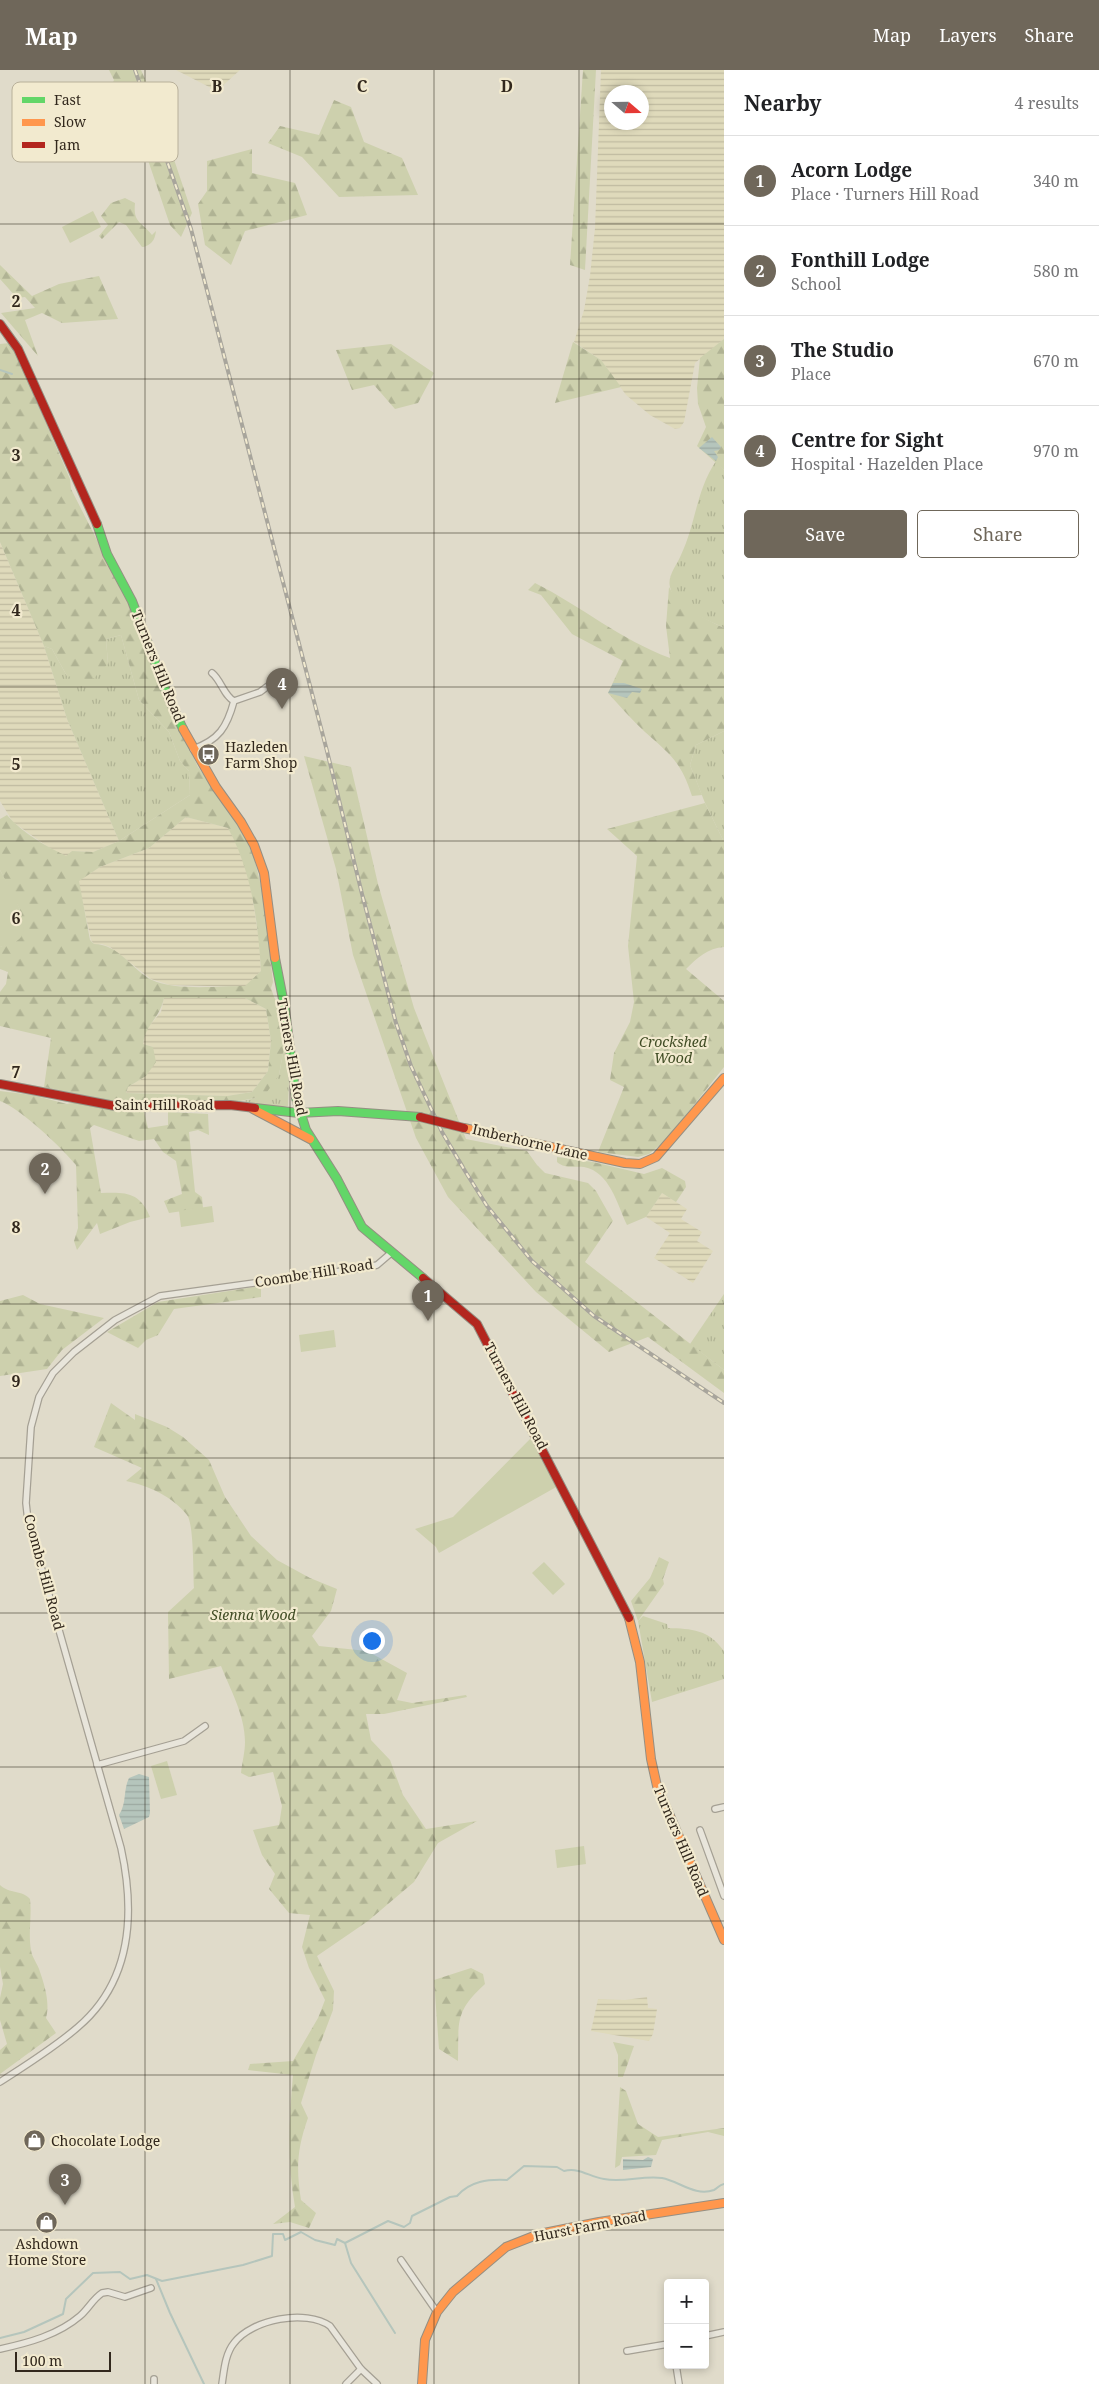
<!DOCTYPE html>
<html lang="en">
<head>
<meta charset="utf-8">
<style>
  :root { --surface:#fff; --page:#f6f6f6; --text:#202124; --muted:#757577; --line:#e0e0e0; --accent:#6f675a }
  body { margin:0; font-family:"Noto Serif",serif; background:var(--page); color:var(--text) }
  .controls { position:absolute; right:15px; bottom:15px; display:grid; overflow:hidden; border-radius:5px; box-shadow:0 2px 8px #0003 }
  .controls button { width:45px; height:45px; display:grid; place-items:center; padding:0; border:0; border-bottom:1px solid var(--line); background:var(--surface); color:var(--text); font:25px sans-serif }
  .compass { position:absolute; left:604px; top:15px; width:45px; height:45px; border-radius:50%; background:var(--surface); box-shadow:0 2px 8px #0003; rotate:110deg }
  .scale { position:absolute; left:15px; bottom:12px; width:96px; box-sizing:border-box; padding-left:5px; border:2px solid #32281d; border-top:0; font-size:14px; line-height:18px; white-space:nowrap; color:#32281d; -webkit-text-stroke:4px #f2eacf; paint-order:stroke }
  .you { position:absolute; left:371px; top:1570px; width:18px; height:18px; margin:-12px; border:4px solid #fff; border-radius:50%; background:#1a73e8; box-shadow:0 0 0 8px #1a73e833 }
  .badge { display:grid; place-items:center; width:32px; height:32px; border-radius:50%; background:var(--accent); color:#fff; font-size:16px; font-weight:700 }
  .pin { position:absolute; translate:-50% -41px; filter:drop-shadow(0 1px 2px #0008) }
  .pin::after { content:''; position:absolute; top:26px; width:18px; height:15px; background:inherit; clip-path:polygon(0 0,100% 0,50% 100%) }
  .list { margin:0; padding:0; list-style:none }
  h2 { display:flex; justify-content:space-between; align-items:center; height:65px; margin:0; padding:0 20px; font-size:21px }
  h2 small { font-size:16px; font-weight:400; color:var(--muted) }
  .list li { display:grid; grid-template-columns:32px 1fr auto; gap:15px; align-items:center; box-sizing:border-box; height:90px; padding:0 20px; border-top:1px solid var(--line) }
  .list b { display:block; font-size:19px; white-space:nowrap }
  .list p { margin:0; font-size:16px; white-space:nowrap; color:var(--muted) }
  .list em { font-size:16px; font-style:normal; color:var(--muted) }
  .actions { display:flex; gap:10px; padding:15px 20px }
  .actions a { flex:1; padding:11px 0; border:1px solid var(--accent); border-radius:5px; text-align:center; font-size:18px; color:var(--accent) }
  .actions .main { background:var(--accent); color:#fff }
  .map { position:relative; flex:none; width:724px; height:2314px; overflow:hidden }
  header { display:flex; align-items:center; gap:30px; box-sizing:border-box; height:70px; padding:0 25px; background:var(--accent); color:#fff }
  header strong { font-size:24px }
  nav { display:flex; gap:28px; margin-inline-start:auto; font-size:18px }
  main { display:flex }
  aside { flex:1; background:var(--surface) }
  .map>svg:first-child { display:block }
  .farmland { fill:url(#farmland-rules); fill-rule:evenodd }
  .grass { fill:url(#grass-tufts) }
  .forest { fill:url(#forest-firs); fill-rule:evenodd }
  .green { fill:#cdd0ad }
  .water { fill:url(#water-rules) }
  .lines { fill:none; stroke-linecap:round; stroke-linejoin:round }
  .stream { stroke:#b5c5bc; stroke-width:2 }
  .street-casing { stroke:#a5a094; stroke-width:8 }
  .fast-casing { stroke:#958f83; stroke-width:10 }
  .slow-casing { stroke:#958f83; stroke-width:10 }
  .jam-casing { stroke:#958f83; stroke-width:10 }
  .street { stroke:#e8e5db; stroke-width:5.5 }
  .fast { stroke:#63d668; stroke-width:8 }
  .slow { stroke:#ff974d; stroke-width:8 }
  .jam { stroke:#b3261e; stroke-width:8 }
  .rail-casing { stroke:#a8a59c; stroke-width:4 }
  .rail { stroke:#f2eacf; stroke-width:2; stroke-dasharray:5.5; stroke-linecap:butt }
  .jam-bridge-casing { stroke:#958f83; stroke-width:10; stroke-linecap:butt }
  .jam-bridge { stroke:#b3261e; stroke-width:8 }
  .grid { fill:none; stroke:#32281d; stroke-width:1; stroke-opacity:0.55 }
  .labels { text-anchor:middle; stroke-width:4.5; stroke-linejoin:round; paint-order:stroke }
  .street-label { font-size:14px; fill:#32281d; stroke:#f2eacf }
  .poi-label { font-size:14px; fill:#32281d; stroke:#f2eacf; text-anchor:start }
  .park-label { font-size:14px; font-style:italic; fill:#414d25; stroke:#f2eacf }
  .key { fill:#f2eacf; stroke:#b8b09a; stroke-width:1 }
  .key-label { font-size:14px; fill:#32281d }
  .grid-label { font-size:16px; text-anchor:middle; font-weight:bold; fill:#32281d; stroke:#f2eacf; stroke-width:4.5; stroke-linejoin:round; paint-order:stroke }
</style>
</head>
<body>
<header>
<strong>Map</strong>
<nav><a>Map</a><a>Layers</a><a>Share</a></nav>
</header>
<main>
<div class="map">
<svg width="724" height="2314" viewBox="0 0 724 2314">
  <defs>
    <pattern id="farmland-rules" width="6" height="5" patternUnits="userSpaceOnUse" patternTransform="scale(1.25)"><rect width="6" height="5" fill="#dfdabb"/><path d="M0 2.5h6" fill="none" stroke="#c0bba0"/></pattern>
    <pattern id="grass-tufts" width="24" height="20" patternUnits="userSpaceOnUse" patternTransform="scale(1.25)"><rect width="24" height="20" fill="#cdd0ad"/><path d="M3 7l-1-3M5 7V3M7 7l1-3M15 17l-1-3M17 17v-4M19 17l1-3" fill="none" stroke="#b0b394"/></pattern>
    <pattern id="forest-firs" width="22" height="20" patternUnits="userSpaceOnUse" patternTransform="scale(1.25)"><rect width="22" height="20" fill="#cdd0ad"/><path d="M5 1l3.5 6h-7zM16 11l3.5 6h-7z" fill="#b0b394"/></pattern>
    <pattern id="water-rules" width="6" height="5" patternUnits="userSpaceOnUse" patternTransform="scale(1.25)"><rect width="6" height="5" fill="#b5c5bc"/><path d="M0 2.5h6" fill="none" stroke="#9ca9a1"/></pattern>
  </defs>
  <rect width="100%" height="100%" fill="#e0dbca"/>
  <g class="farmland">
    <polygon points="176,0 240,0 217,21"/>
    <path d="M601,0H724V269L695,293L684,352L680,358L675,359L650,345L626,325L601,290L574,272L584,240L590,206L595,158ZM612,22H642V52H612Z"/>
    <polygon points="0,472 44,576 67,649 119,771 93,782 72,781 66,787 51,779 13,752 0,731"/>
    <polygon points="186,747 228,758 238,775 250,811 259,870 261,901 245,917 170,915 151,909 110,877 102,874 94,874 91,870 78,811 100,797 149,778"/>
    <polygon points="164,928 245,928 266,939 271,971 268,1001 252,1022 227,1026 126,1023 128,1017 146,1006 153,977 143,974 145,961 161,942"/>
    <polygon points="662,1123 687,1139 681,1149 702,1162 697,1171 713,1181 693,1213 654,1188 670,1163 646,1147"/>
    <polygon points="647,1927 648,1938 657,1939 653,1964 649,1971 591,1961 598,1929 625,1930"/>
  </g>
  <g class="grass">
    <path d="M716,391L724,400V558C707,549 674,539 670,517C667,506 677,495 681,485C696,453 696,421 716,391Z"/>
    <polygon points="121,565 139,630 169,662 180,691 189,701 190,725 119,771 67,649 44,576 52,579 67,606 108,594 106,569"/>
    <polygon points="724,661 724,772 705,733 690,695 696,675"/>
    <polygon points="284,977 289,1011 288,1036 277,1038 243,1031 255,1028 279,1005"/>
    <polygon points="724,1224 724,1300 690,1274"/>
    <path d="M643,1546L667,1554L668,1558C692,1559 708,1559 724,1581V1609L652,1632L638,1551Z"/>
  </g>
  <g class="forest">
    <polygon points="109,0 141,0 153,27 192,143 181,167 170,155 132,43 80,63 76,37 109,21 114,10"/>
    <polygon points="583,0 596,0 585,200 570,195"/>
    <polygon points="334,30 351,37 364,72 402,88 418,125 339,127 302,87 268,73 280,56 319,65"/>
    <polygon points="252,79 252,103 295,113 307,145 245,161 231,195 205,175 198,134 207,121 207,91"/>
    <path d="M125,128L135,133C133,153 141,151 152,165L156,161C155,170 151,176 142,177L126,155L119,152L102,169L99,166L108,155L101,146L111,133Z"/>
    <polygon points="0,195 32,226 59,214 99,206 118,249 62,253 42,243 25,250 38,286 1,243 35,238 25,227 17,228 0,209"/>
    <polygon points="724,269 724,400 697,376 706,357 698,334 697,318 700,288"/>
    <polygon points="573,272 601,290 621,317 555,333"/>
    <path d="M10,273L17,286L70,409L71,419L128,531L174,646L198,697L239,754L254,787L263,824L273,912L271,918L274,927L281,940L284,977L279,1005L267,1022L255,1028L235,1032L109,1030L44,1017L51,968L0,956V922L6,914L8,902L0,899V877L16,871L20,840L0,800V749L7,745C22,763 46,776 66,786L72,781L93,782L119,771L190,725L189,701L180,691L169,662L139,630L121,565L106,569L108,594L91,611L67,606L52,579L44,576L0,472V274ZM186,747L228,758C252,802 258,852 261,901L245,916C219,916 175,921 152,910C132,900 119,874 94,874L90,870L79,811L100,797L149,778ZM164,928H245L266,939L271,971L268,1001L252,1022L227,1026L126,1023L128,1017L146,1006L156,992L153,977L143,974C146,953 159,950 164,928Z"/>
    <polygon points="391,274 434,303 418,333 395,339 374,315 352,320 336,280"/>
    <path d="M535,513C581,536 621,570 670,588L666,556L669,517C681,539 702,547 724,558V661L696,675L690,695L702,725L692,726C681,692 671,685 645,662C632,650 620,636 608,623L623,591L572,564L541,525L528,520Z"/>
    <polygon points="304,686 351,697 378,814 414,938 466,1069 527,1081 537,1095 545,1103 588,1113 596,1121 613,1151 585,1192 724,1300 724,1323 648,1267 609,1282 536,1222 448,1127 416,1068 353,885 336,799"/>
    <path d="M705,733L724,772V877C708,878 697,888 686,899L724,931V997L666,1070L649,1084L638,1087L598,1082L624,1017L610,1010L614,983L630,952L634,932L628,876L637,786L607,759Z"/>
    <path d="M0,1021L32,1025L67,1034L77,1032L123,1041L144,1042L148,1058L168,1055V1042L208,1044L209,1065L198,1060L189,1062L195,1122L202,1127L203,1138L169,1143L164,1131L182,1124L176,1091L163,1082L154,1069L139,1071L94,1055L90,1058L101,1123C126,1122 140,1122 150,1147L130,1152L100,1164L97,1153L77,1180L74,1171L78,1158L76,1095C61,1077 21,1039 0,1031Z"/>
    <path d="M557,1087L593,1092L644,1104L662,1098L685,1111L686,1117L676,1132L662,1123L646,1147L627,1155C617,1134 610,1102 584,1097C574,1096 565,1099 557,1092Z"/>
    <polygon points="261,1216 261,1227 174,1239 158,1265 146,1270 138,1278 107,1262 158,1232"/>
    <polygon points="23,1225 40,1234 104,1248 62,1280 47,1299 0,1306 0,1231"/>
    <path d="M111,1333L135,1350V1344L167,1357L183,1367L209,1390L225,1427L251,1466L277,1490L310,1508L337,1519L331,1541L312,1566L319,1576L367,1581L407,1603L397,1630L412,1633L466,1625L467,1627L384,1644H366L371,1670L390,1690L403,1725L426,1759L477,1751L438,1773L414,1812L368,1851L317,1886L334,1921L333,1940L316,1985L301,2033L308,2048C297,2079 296,2098 301,2130L316,2143L309,2158L290,2152L273,2154L295,2137C287,2093 289,2049 293,2005L248,2000L250,1994L293,1991L318,1948L325,1930L309,1898L302,1877L310,1845L289,1843L269,1819L275,1804L262,1785L253,1760L279,1755L282,1736L273,1702L249,1707L241,1703C242,1693 245,1682 245,1672C245,1645 230,1619 221,1596L169,1609L168,1542L194,1518C193,1504 194,1454 187,1445C172,1426 149,1416 126,1411L142,1398L94,1377Z"/>
    <polygon points="659,1487 669,1492 663,1509 664,1514 638,1551 631,1531 650,1508"/>
    <path d="M0,1815C9,1824 23,1820 30,1829C32,1846 28,1863 31,1880C32,1888 38,1894 40,1902C45,1916 50,1934 46,1948L56,1963L0,2004V1980L7,1974L0,1950V1928L3,1914L0,1897Z"/>
    <path d="M471,1898L483,1904L485,1914C454,1942 459,1952 458,1991L439,1979L434,1910Z"/>
    <polygon points="613,1972 634,1976 623,2007 618,2007 618,1985"/>
    <polygon points="620,2017 626,2021 638,2054 658,2067 724,2058 724,2066 708,2062 662,2070 656,2085 622,2087 620,2095 615,2098"/>
  </g>
  <g class="green">
    <polygon points="93,141 101,157 70,173 62,157"/>
    <path d="M0,800C7,814 32,852 21,867C17,873 7,875 0,877Z"/>
    <polygon points="212,1136 214,1152 181,1157 179,1141"/>
    <polygon points="334,1260 336,1277 301,1282 299,1265"/>
    <polygon points="532,1367 558,1416 439,1483 436,1477 415,1459 453,1447"/>
    <polygon points="544,1492 565,1514 553,1525 532,1503"/>
    <polygon points="167,1691 177,1725 161,1729 151,1696"/>
    <polygon points="584,1776 586,1794 557,1798 555,1780"/>
  </g>
  <g class="water">
    <polygon points="712,367 721,377 719,380 714,381 718,387 716,391 699,378"/>
    <polygon points="613,613 624,613 642,619 640,623 632,622 627,628 608,623"/>
    <path d="M139,1704L149,1707L150,1743L149,1747L124,1759L119,1745C127,1733 123,1720 129,1708Z"/>
    <polygon points="648,2087 653,2089 651,2097 623,2100 623,2089 643,2090"/>
  </g>
  <g class="lines">
    <g class="stream">
      <polyline points="0,300 12,304"/>
      <path d="M345,2173L388,2151L404,2157L410,2153L412,2146L450,2127L457,2126C470,2111 488,2109 507,2110L524,2096L557,2097L564,2101C580,2097 589,2107 604,2109C624,2113 643,2105 662,2108C679,2111 695,2127 714,2120C718,2118 719,2115 724,2114"/>
      <polyline points="156,2209 170,2243 204,2314"/>
      <polyline points="0,2268 24,2262 63,2244 66,2229 93,2203 120,2202 130,2209 147,2205 162,2211 243,2195 272,2186 273,2164 283,2164 285,2170 301,2162 315,2170 335,2175 337,2169 345,2173 351,2193 395,2263"/>
    </g>
    <defs>
      <g id="street">
        <path d="M212,603C221,610 224,626 234,631"/>
        <path d="M193,679C219,670 227,657 234,631L260,622L276,610"/>
        <polyline points="97,1695 184,1671 205,1656"/>
        <polyline points="715,1739 724,1737"/>
        <polyline points="700,1760 724,1826"/>
        <path d="M0,2012C26,1995 54,1978 78,1957C133,1910 135,1842 121,1778L28,1451L26,1433L31,1357L39,1327L53,1303L74,1282L115,1250L160,1226L364,1198L377,1195L391,1183"/>
        <polyline points="401,2190 437,2242"/>
        <polyline points="705,2266 724,2262"/>
        <path d="M0,2279C28,2273 58,2265 80,2246C88,2239 93,2229 102,2223L108,2222L125,2227L151,2218"/>
        <polyline points="627,2281 668,2274"/>
        <polyline points="676,2295 679,2314"/>
        <polyline points="154,2309 154,2314"/>
        <path d="M222,2314C224,2301 225,2284 234,2273C252,2249 306,2239 330,2256L361,2299L377,2314"/>
        <polyline points="346,2314 361,2299"/>
      </g>
      <g id="fast">
        <polyline points="97,454 107,484 132,531 169,629 183,659"/>
        <polyline points="275,888 285,939 296,1028 306,1060 337,1109 362,1157 423,1208"/>
        <polyline points="255,1038 299,1043 338,1041 420,1047"/>
      </g>
      <g id="slow">
        <polyline points="183,659 216,717 241,752 254,775 264,803 275,888"/>
        <polyline points="253,1039 310,1069"/>
        <polyline points="464,1058 625,1093 640,1094 656,1087 724,1008"/>
        <polyline points="629,1548 640,1592 651,1689 657,1716 724,1870"/>
        <polyline points="422,2314 425,2270 437,2242 453,2222 506,2177 539,2164 599,2152 724,2133"/>
      </g>
      <g id="jam">
        <polyline points="0,254 18,279 97,454"/>
        <polyline points="0,1014 115,1036 230,1035 255,1038"/>
        <polyline points="423,1208 477,1254 629,1548"/>
      </g>
    </defs>
    <use href="#street" class="street-casing"/>
    <use href="#fast" class="fast-casing"/>
    <use href="#slow" class="slow-casing"/>
    <use href="#jam" class="jam-casing"/>
    <use href="#street" class="street"/>
    <use href="#fast" class="fast"/>
    <use href="#slow" class="slow"/>
    <use href="#jam" class="jam"/>
    <defs>
      <polyline id="rail" points="135,0 191,159 327,681 362,824 396,953 411,996 442,1062 465,1101 487,1136 532,1191 594,1246 724,1333"/>
    </defs>
    <use href="#rail" class="rail-casing"/>
    <use href="#rail" class="rail"/>
    <defs>
      <polyline id="jam-bridge" points="420,1047 464,1058"/>
    </defs>
    <use href="#jam-bridge" class="jam-bridge-casing"/>
    <use href="#jam-bridge" class="jam-bridge"/>
  </g>
  <path class="grid" d="M145,0V2314M290,0V2314M434,0V2314M579,0V2314M0,154H724M0,309H724M0,463H724M0,617H724M0,771H724M0,926H724M0,1080H724M0,1234H724M0,1388H724M0,1543H724M0,1697H724M0,1851H724M0,2005H724M0,2160H724"/>
  <defs>
    <symbol id="bus-disc" viewBox="-11 -11 22 22"><circle r="9.5" fill="#6f675a" stroke="#f2eacf"/><path d="M-5-6H5V4H4V6H2V4H-2V6H-4V4H-5ZM-3.5-4V0h7V-4ZM-3.5 1.2v1.5H-2V1.2ZM2 1.2v1.5H3.5V1.2Z" fill="#fff"/></symbol>
    <symbol id="shop-disc" viewBox="-11 -11 22 22"><circle r="9.5" fill="#6f675a" stroke="#f2eacf"/><path d="M-5-2.5h2.3a2.7 3.5 0 0 1 5.4 0H5L5.5 6h-11ZM-1.5-2.5h3a1.5 2.3 0 0 0-3 0Z" fill="#fff"/></symbol>
  </defs>
  <g fill-rule="evenodd">
    <use href="#bus-disc" x="196" y="672" width="25" height="25"/>
    <use href="#shop-disc" x="22" y="2058" width="25" height="25"/>
    <use href="#shop-disc" x="34" y="2140" width="25" height="25"/>
  </g>
  <g class="labels">
    <g class="street-label">
      <text transform="translate(158 596) rotate(68)" y="5">Turners Hill Road</text>
      <text transform="translate(292 987) rotate(80)" y="5">Turners Hill Road</text>
      <text x="164" y="1040">Saint Hill Road</text>
      <text transform="translate(530 1072) rotate(13)" y="5">Imberhorne Lane</text>
      <text transform="translate(314 1203) rotate(-9)" y="5">Coombe Hill Road</text>
      <text transform="translate(516 1326) rotate(62)" y="5">Turners Hill Road</text>
      <text transform="translate(44 1502) rotate(75)" y="5">Coombe Hill Road</text>
      <text transform="translate(681 1771) rotate(67)" y="5">Turners Hill Road</text>
      <text transform="translate(590 2156) rotate(-11)" y="5">Hurst Farm Road</text>
    </g>
    <g class="poi-label">
      <text x="225" y="682">Hazleden<tspan x="225" dy="16">Farm Shop</tspan></text>
      <text x="51" y="2076">Chocolate Lodge</text>
      <text x="47" y="2179" text-anchor="middle">Ashdown<tspan x="47" dy="16">Home Store</tspan></text>
    </g>
    <g class="park-label">
      <text x="673" y="977">Crockshed<tspan x="673" dy="16">Wood</tspan></text>
      <text x="253" y="1550">Sienna Wood</text>
    </g>
  </g>
  <rect x="12" y="12" width="166" height="80" rx="8" class="key"/>
  <rect x="22" y="27" width="23" height="6" fill="#63d668"/>
  <rect x="22" y="49" width="23" height="7" fill="#ff974d"/>
  <rect x="22" y="72" width="23" height="6" fill="#b3261e"/>
  <g class="key-label">
    <text x="54" y="35">Fast</text>
    <text x="54" y="57">Slow</text>
    <text x="54" y="80">Jam</text>
  </g>
  <g class="grid-label">
    <text x="217" y="22">B</text>
    <text x="362" y="22">C</text>
    <text x="507" y="22">D</text>
    <text x="16" y="237">2</text>
    <text x="16" y="391">3</text>
    <text x="16" y="546">4</text>
    <text x="16" y="700">5</text>
    <text x="16" y="854">6</text>
    <text x="16" y="1008">7</text>
    <text x="16" y="1163">8</text>
    <text x="16" y="1317">9</text>
  </g>
</svg>
<div class="controls">
<button>+</button>
<button>−</button>
</div>
<svg class="compass" viewBox="-18 -18 36 36"><path d="M0-13l5 13h-10z" fill="#e53935"/><path d="M0 13l5-13h-10z" fill="#757577"/></svg>
<div class="scale">100 m</div>
<div class="you"></div>
<div class="pin badge" style="left:428px;top:1251px">1</div>
<div class="pin badge" style="left:45px;top:1124px">2</div>
<div class="pin badge" style="left:65px;top:2135px">3</div>
<div class="pin badge" style="left:282px;top:639px">4</div>
</div>
<aside>
<h2>Nearby<small>4 results</small></h2>
<ul class="list">
<li><span class="badge">1</span><div><b>Acorn Lodge</b><p>Place · Turners Hill Road</p></div><em>340 m</em></li>
<li><span class="badge">2</span><div><b>Fonthill Lodge</b><p>School</p></div><em>580 m</em></li>
<li><span class="badge">3</span><div><b>The Studio</b><p>Place</p></div><em>670 m</em></li>
<li><span class="badge">4</span><div><b>Centre for Sight</b><p>Hospital · Hazelden Place</p></div><em>970 m</em></li>
</ul>
<div class="actions"><a class="main">Save</a><a>Share</a></div>
</aside>
</main>
</body>
</html>
